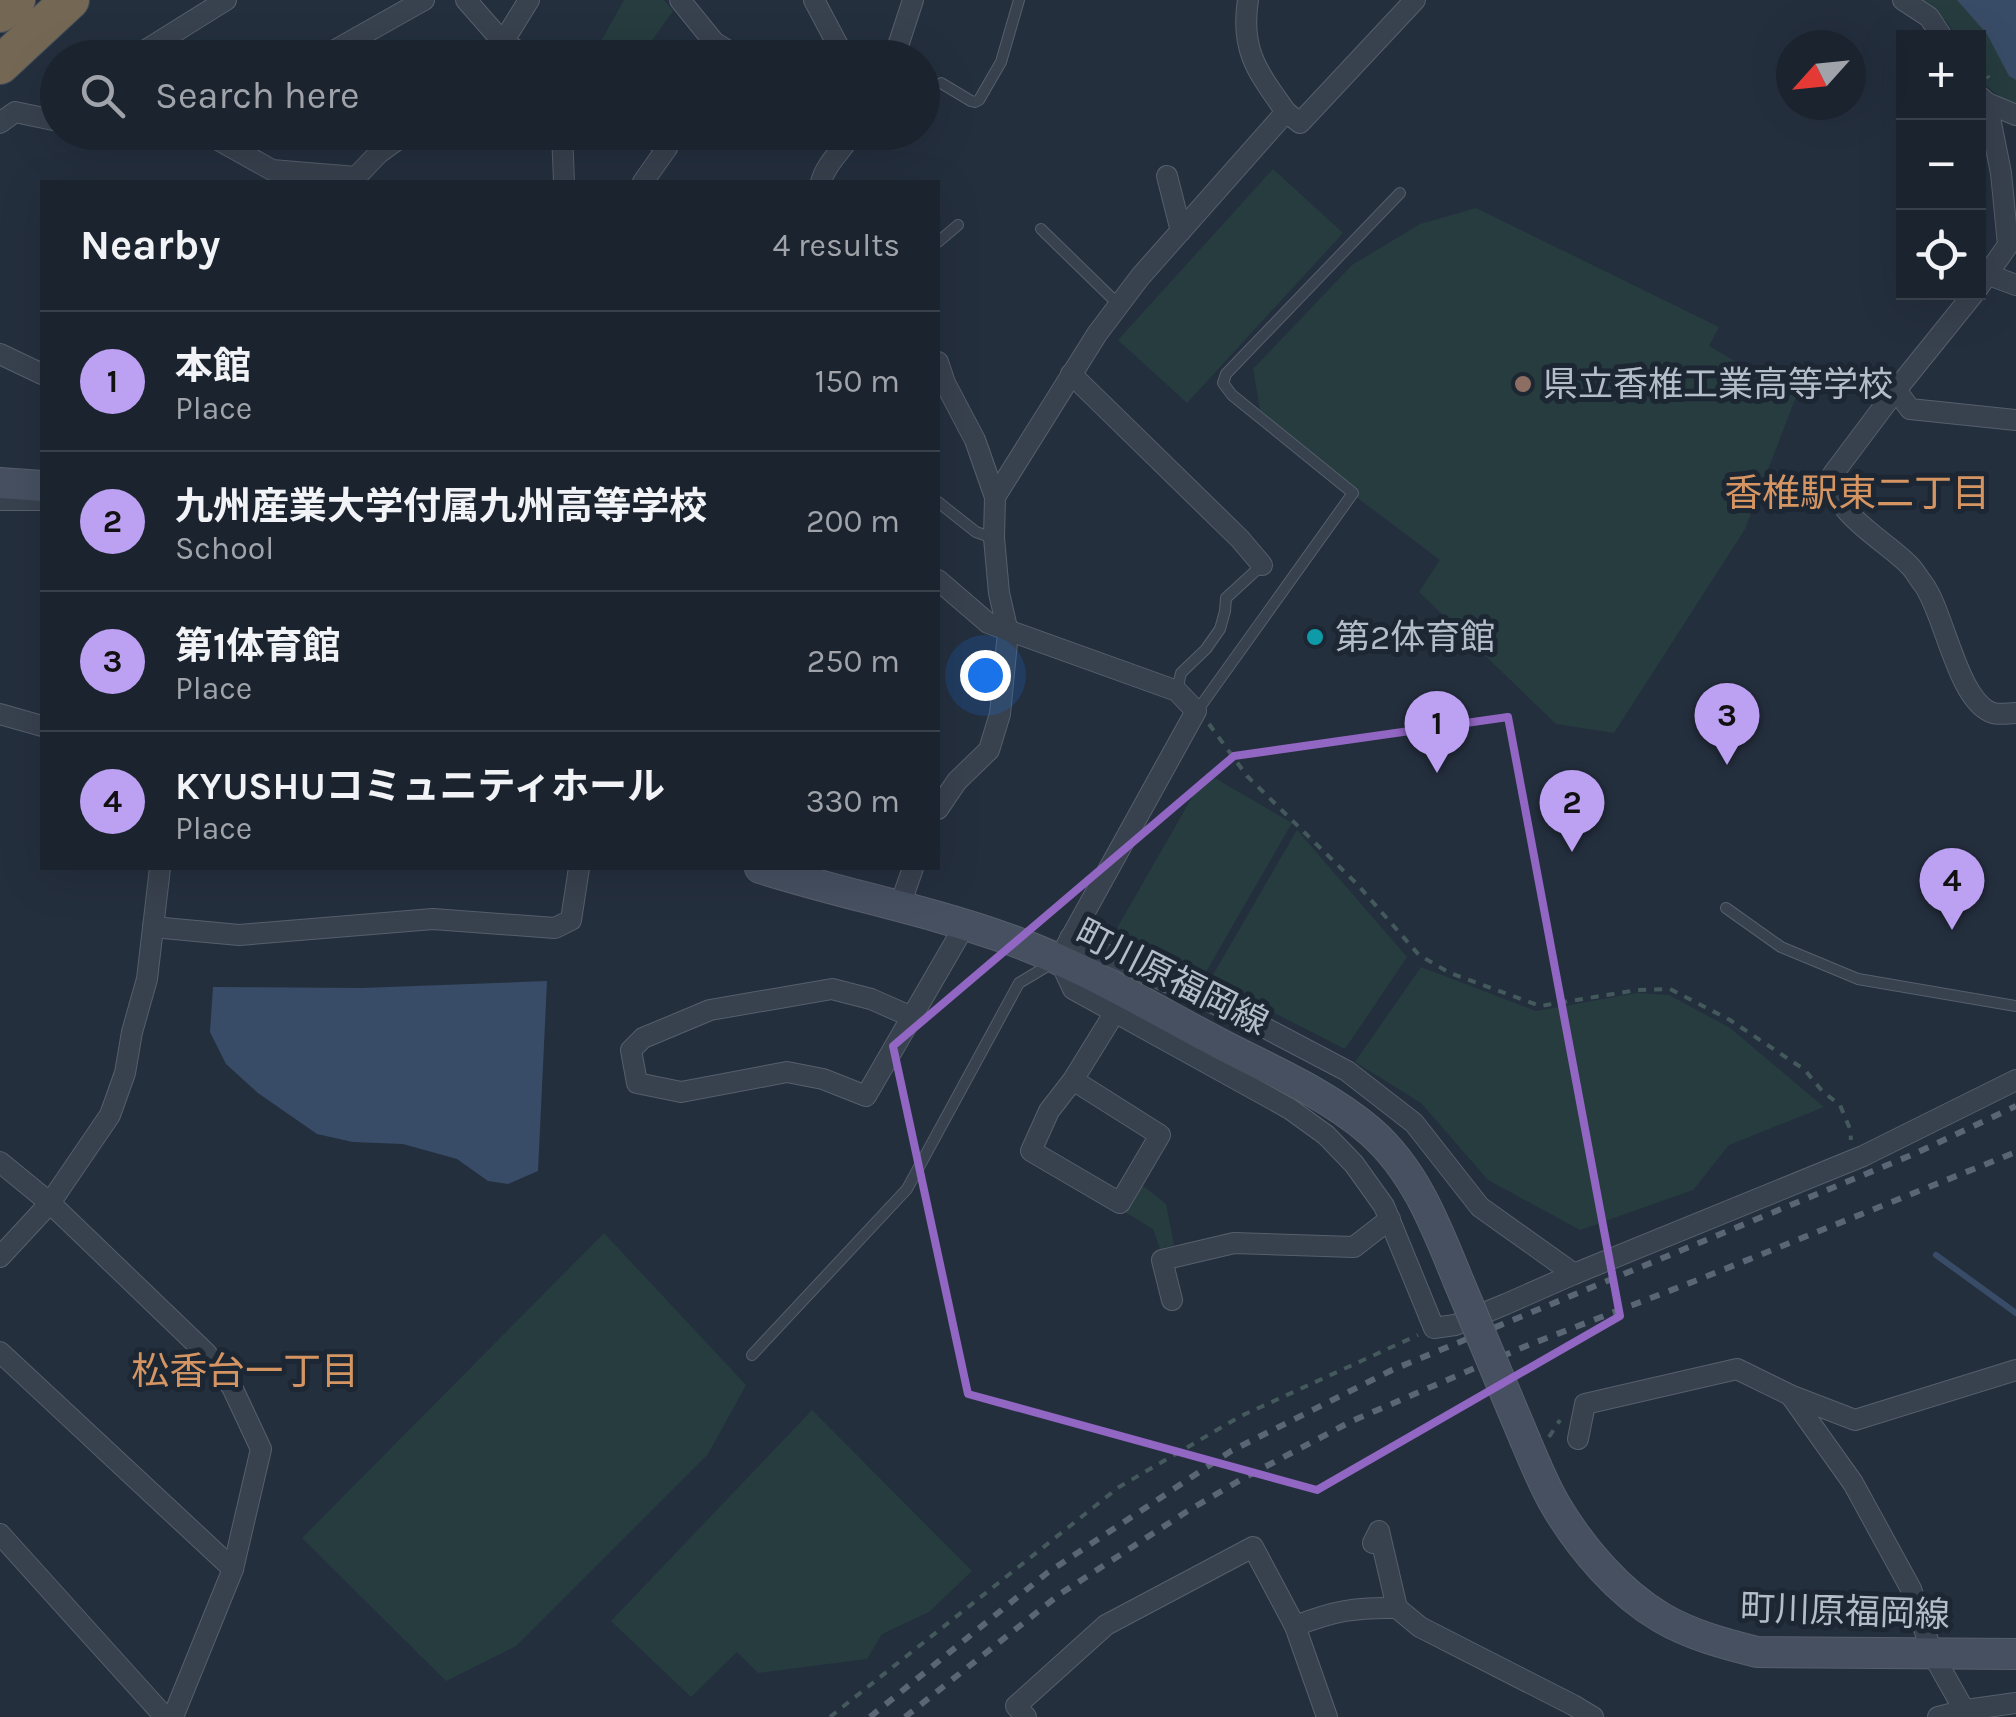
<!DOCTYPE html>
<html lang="en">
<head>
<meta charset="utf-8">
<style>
  :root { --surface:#1b232e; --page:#282f3a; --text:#f1f3f6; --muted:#a0a4aa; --line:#39404a; --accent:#bca0f2 }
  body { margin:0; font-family:Karla,"Noto Sans JP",sans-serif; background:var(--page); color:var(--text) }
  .controls { position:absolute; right:30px; top:30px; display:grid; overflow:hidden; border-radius:0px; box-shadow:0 10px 40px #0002 }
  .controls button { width:90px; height:90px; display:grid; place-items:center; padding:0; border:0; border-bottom:2px solid var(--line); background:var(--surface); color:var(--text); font:50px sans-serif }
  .compass { position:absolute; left:1776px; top:30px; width:90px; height:90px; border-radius:50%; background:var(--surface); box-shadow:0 10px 40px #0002; rotate:243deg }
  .you { position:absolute; left:985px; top:675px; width:35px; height:35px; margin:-25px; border:8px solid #fff; border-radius:50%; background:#1a73e8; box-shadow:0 0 0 15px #1a73e833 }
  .badge { display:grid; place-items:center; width:65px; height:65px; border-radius:50%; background:var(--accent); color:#111; font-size:32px; font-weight:700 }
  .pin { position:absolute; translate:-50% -82px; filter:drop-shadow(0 2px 5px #0008) }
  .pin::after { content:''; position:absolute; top:52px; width:35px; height:30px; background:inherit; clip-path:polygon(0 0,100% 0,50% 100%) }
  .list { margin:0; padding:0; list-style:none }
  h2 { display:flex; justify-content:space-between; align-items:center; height:130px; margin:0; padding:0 40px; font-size:42px }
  h2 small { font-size:32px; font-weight:400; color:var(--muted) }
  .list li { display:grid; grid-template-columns:65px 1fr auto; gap:30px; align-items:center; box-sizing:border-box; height:140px; padding:0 40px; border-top:2px solid var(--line) }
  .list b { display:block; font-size:38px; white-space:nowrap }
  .list p { margin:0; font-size:32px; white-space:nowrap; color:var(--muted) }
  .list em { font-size:32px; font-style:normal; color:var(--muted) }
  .icon { flex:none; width:55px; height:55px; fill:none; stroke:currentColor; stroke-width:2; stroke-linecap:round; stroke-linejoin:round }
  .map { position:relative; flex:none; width:2016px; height:1717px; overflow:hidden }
  .search { position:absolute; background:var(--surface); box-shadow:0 10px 40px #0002; left:40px; top:40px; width:900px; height:110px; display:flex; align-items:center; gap:25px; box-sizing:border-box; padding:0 35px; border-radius:55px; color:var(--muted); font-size:38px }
  .panel { position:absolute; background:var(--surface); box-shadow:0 10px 40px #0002; left:40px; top:180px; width:900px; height:690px; border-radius:0px }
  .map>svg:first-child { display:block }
  .green { fill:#263c3f }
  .water { fill:#394c67 }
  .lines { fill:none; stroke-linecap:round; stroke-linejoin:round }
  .stream { stroke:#394c67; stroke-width:6 }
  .lane-casing { stroke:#565f6c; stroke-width:12 }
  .street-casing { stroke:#565f6c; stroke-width:22 }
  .secondary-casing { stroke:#565f6c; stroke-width:32 }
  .highway-casing { stroke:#434c59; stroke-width:40 }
  .path { stroke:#44595c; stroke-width:4; stroke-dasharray:8 8; stroke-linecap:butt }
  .lane { stroke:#38414e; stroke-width:10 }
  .street { stroke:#38414e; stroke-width:20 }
  .secondary { stroke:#465061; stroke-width:30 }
  .highway { stroke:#746855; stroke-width:38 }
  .rail { stroke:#5a6575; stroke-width:6; stroke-dasharray:10 10; stroke-linecap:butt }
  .secondary-bridge-casing { stroke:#565f6c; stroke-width:32; stroke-linecap:butt }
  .secondary-bridge { stroke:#465061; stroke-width:30 }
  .marked { fill:none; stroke:#9266c3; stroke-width:8; stroke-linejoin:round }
  .education-dot { fill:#8d6e63; stroke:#1d2633; stroke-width:4 }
  .culture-dot { fill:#0f9aa8; stroke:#1d2633; stroke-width:4 }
  .labels { text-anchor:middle; stroke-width:10; stroke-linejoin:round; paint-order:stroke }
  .poi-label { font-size:35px; fill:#b4bcc9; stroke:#1d2633; text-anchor:start }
  .street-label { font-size:35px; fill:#b4bcc9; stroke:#1d2633 }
  .neighbourhood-label { font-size:38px; fill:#d59563; stroke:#1d2633 }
</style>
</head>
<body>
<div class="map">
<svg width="2016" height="1717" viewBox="0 0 2016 1717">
  <rect width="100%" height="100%" fill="#242f3e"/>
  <g class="green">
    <polygon points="624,0 664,0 673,11 640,57 625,57 601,41"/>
    <path d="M1922,0H2016V106C2003,100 1983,87 1979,72C1976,63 1979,47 1978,38L1957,37L1947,22Z"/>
    <polygon points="1273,169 1343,233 1187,403 1118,340"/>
    <polygon points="1476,208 1719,327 1709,346 1796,397 1745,529 1614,733 1556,724 1419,592 1440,560 1263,427 1253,369 1352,265 1420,224"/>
    <polygon points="1206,773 1292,823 1199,984 1113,935"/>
    <polygon points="1297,830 1407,957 1345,1049 1210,980"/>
    <polygon points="1421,967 1536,1011 1637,993 1669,995 1730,1028 1824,1107 1729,1145 1693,1190 1580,1230 1488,1180 1421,1103 1355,1062"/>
    <polygon points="1138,1182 1166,1204 1174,1245 1160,1249 1153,1229 1117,1207"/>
    <polygon points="604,1233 746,1385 708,1454 516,1646 446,1681 302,1538"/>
    <polygon points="812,1410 972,1571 929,1612 882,1634 867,1659 758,1673 737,1652 691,1697 611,1621"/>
  </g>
  <g class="water">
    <polygon points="1957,0 2016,0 2016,80 2009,76 1987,34"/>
    <polygon points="547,981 538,1171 508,1184 488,1181 457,1159 403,1144 353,1142 317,1134 258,1093 226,1064 210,1032 213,987 362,988"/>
  </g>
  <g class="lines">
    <polyline class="stream" points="1936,1255 2016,1313"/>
    <defs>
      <g id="lane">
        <polyline points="941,83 971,101 975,102 979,100 1001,62 1019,0"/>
        <polyline points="1041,229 1118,304"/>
        <polyline points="938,242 958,225"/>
        <polyline points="938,502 976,532 993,538"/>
        <polyline points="1177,690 1181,673 1206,649 1220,629 1225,611 1226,598 1262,565"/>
        <polyline points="1197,711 1353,493 1232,395 1223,383 1226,374 1400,193"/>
        <polyline points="1726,908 1781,947 1858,979 2016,1006"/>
        <polyline points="752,1355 907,1189 1019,983 1054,962"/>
      </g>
      <g id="street">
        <polyline points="466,0 502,41 529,58"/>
        <polyline points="680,0 714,42 735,55 842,53 856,58"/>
        <polyline points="814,0 842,53"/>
        <path d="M1248,0C1240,51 1258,72 1286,112"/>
        <polyline points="1903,0 1929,17 1943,38"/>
        <polyline points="133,58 226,0"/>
        <polyline points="321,58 424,0"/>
        <polyline points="493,58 529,0"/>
        <polyline points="894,58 913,0"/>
        <polyline points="1978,95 1987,103 2001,173 2008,245 1978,288"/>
        <polyline points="1987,103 2016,115"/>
        <polyline points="0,123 15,112 58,121"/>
        <polyline points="204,132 272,170 356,177"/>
        <polyline points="562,132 564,182"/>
        <polyline points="1167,176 1181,231"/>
        <polyline points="356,177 379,153 408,132"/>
        <polyline points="643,182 667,148 643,132"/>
        <path d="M821,182C826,163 843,150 853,132"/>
        <polyline points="1989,275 2016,285"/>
        <path d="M1975,292L1896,390L1833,474C1828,512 1887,541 1910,566C1915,571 1919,579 1924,585C1945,615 1958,702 1993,713C1999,715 2009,713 2016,713"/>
        <polyline points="0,354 42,374"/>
        <polyline points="938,362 945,383 975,440 995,497 994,538 999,593 1008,632 1000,714 989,750 957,781 938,809"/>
        <polyline points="1071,374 1240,539 1262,565"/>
        <polyline points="1896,390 1910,409 2016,420"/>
        <polyline points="995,497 1097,334 1140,277 1286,112 1300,123 1415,0"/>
        <polyline points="0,500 42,500"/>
        <polyline points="938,580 988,623 1177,691 1196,711 1059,959 1073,989 1290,1109 1326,1135 1354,1164 1384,1206 1434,1328 1455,1325 1506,1304 1574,1274 1863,1156 2016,1080"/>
        <polyline points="0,714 42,726"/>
        <polyline points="900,905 913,868"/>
        <polyline points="153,927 239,935 433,919 555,928 571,920 579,868"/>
        <polyline points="1070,938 1252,1021 1347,1071 1414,1123 1480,1207 1574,1274"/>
        <polyline points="912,1017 871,999 832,989 710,1010 643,1038 631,1050 637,1083 681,1092 787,1072 823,1079 866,1096 965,925"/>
        <polyline points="1073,1080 1160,1135 1120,1203 1031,1151 1049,1111 1073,1080 1115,1012"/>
        <polyline points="0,1162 50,1203 206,1353 232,1387 261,1449 233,1569 173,1717"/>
        <polyline points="0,1257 50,1203 110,1115 125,1073 132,1032 147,979 160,868"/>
        <polyline points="1172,1300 1162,1260 1234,1243 1354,1247 1390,1219"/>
        <polyline points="0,1352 233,1569"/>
        <polyline points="1791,1396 1853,1483 1911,1589 1932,1653 1968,1717"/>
        <polyline points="1578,1439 1585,1404 1737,1369 1790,1395 1855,1420 2016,1370"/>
        <polyline points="0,1534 165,1717"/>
        <polyline points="1373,1543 1379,1531 1397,1608 1420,1627 1573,1705 1593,1717"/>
        <path d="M1295,1626C1334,1611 1355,1607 1397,1608"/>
        <polyline points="1026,1717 1016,1706 1106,1625 1253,1547 1295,1626 1327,1717"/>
        <polyline points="1938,1717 1966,1710 2016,1703"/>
      </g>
      <g id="secondary">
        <polyline points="0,483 42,486"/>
        <path d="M760,868C842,894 927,910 1008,939C1084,966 1155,1010 1226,1047C1275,1072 1328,1095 1370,1131C1415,1170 1436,1226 1458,1280"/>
        <path d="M1526,1442C1535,1463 1544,1486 1556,1506C1581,1548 1619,1593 1662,1618C1691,1635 1725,1644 1757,1652L2016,1654"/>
      </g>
      <g id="highway">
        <polyline points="0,13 16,0"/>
        <polyline points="0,65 70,0"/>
      </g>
    </defs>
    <use href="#lane" class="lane-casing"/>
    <use href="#street" class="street-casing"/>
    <use href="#secondary" class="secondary-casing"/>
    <use href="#highway" class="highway-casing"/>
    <g class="path">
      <polyline points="1978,63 1989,78"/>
      <polyline points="1209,724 1247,776 1357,884 1419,955 1450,973 1540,1006 1637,990 1670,989 1730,1020 1805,1070 1822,1091 1840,1105 1850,1129 1851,1140"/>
      <polyline points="1549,1437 1560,1420"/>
      <polyline points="830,1717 1119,1487 1241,1416 1418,1335"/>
    </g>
    <use href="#lane" class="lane"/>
    <use href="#street" class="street"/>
    <use href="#secondary" class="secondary"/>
    <use href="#highway" class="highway"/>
    <g class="rail">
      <polyline points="870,1717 1047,1573 1231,1451 1392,1370 1914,1154 2016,1106"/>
      <polyline points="905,1717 1060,1594 1186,1512 1242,1479 1352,1421 1526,1346 1695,1281 2016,1152"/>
    </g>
    <defs>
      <polyline id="secondary-bridge" points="1458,1280 1526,1442"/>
    </defs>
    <use href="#secondary-bridge" class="secondary-bridge-casing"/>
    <use href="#secondary-bridge" class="secondary-bridge"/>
  </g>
  <path class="marked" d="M1508,717L1620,1316L1317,1490L968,1394L893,1046L1234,756Z"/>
  <circle class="education-dot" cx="1523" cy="384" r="10"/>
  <circle class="culture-dot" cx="1315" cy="637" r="10"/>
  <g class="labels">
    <g class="poi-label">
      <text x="1543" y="396">県立香椎工業高等学校</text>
      <text x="1335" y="649">第2体育館</text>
    </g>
    <g class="street-label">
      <text transform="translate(1172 977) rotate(27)" y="12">町川原福岡線</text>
      <text transform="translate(1845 1611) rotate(2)" y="12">町川原福岡線</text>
    </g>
    <g class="neighbourhood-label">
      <text x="1857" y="506">香椎駅東二丁目</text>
      <text x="245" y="1384">松香台一丁目</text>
    </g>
  </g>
</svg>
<div class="controls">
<button>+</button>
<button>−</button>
<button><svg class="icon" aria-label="locate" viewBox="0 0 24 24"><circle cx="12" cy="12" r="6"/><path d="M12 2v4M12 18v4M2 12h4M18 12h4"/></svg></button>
</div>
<svg class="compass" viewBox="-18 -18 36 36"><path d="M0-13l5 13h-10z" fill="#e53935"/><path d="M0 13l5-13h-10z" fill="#a0a4aa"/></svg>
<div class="you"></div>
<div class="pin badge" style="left:1437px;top:773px">1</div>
<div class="pin badge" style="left:1572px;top:852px">2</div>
<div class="pin badge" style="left:1727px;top:765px">3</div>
<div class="pin badge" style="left:1952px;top:930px">4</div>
<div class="search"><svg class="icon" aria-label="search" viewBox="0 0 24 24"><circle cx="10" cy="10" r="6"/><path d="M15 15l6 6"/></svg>Search here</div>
<section class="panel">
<h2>Nearby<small>4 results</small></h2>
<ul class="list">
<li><span class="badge">1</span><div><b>本館</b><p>Place</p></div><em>150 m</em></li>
<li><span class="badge">2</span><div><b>九州産業大学付属九州高等学校</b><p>School</p></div><em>200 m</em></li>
<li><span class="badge">3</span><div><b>第1体育館</b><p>Place</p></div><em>250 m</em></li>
<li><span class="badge">4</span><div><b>KYUSHUコミュニティホール</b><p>Place</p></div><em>330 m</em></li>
</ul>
</section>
</div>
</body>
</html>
